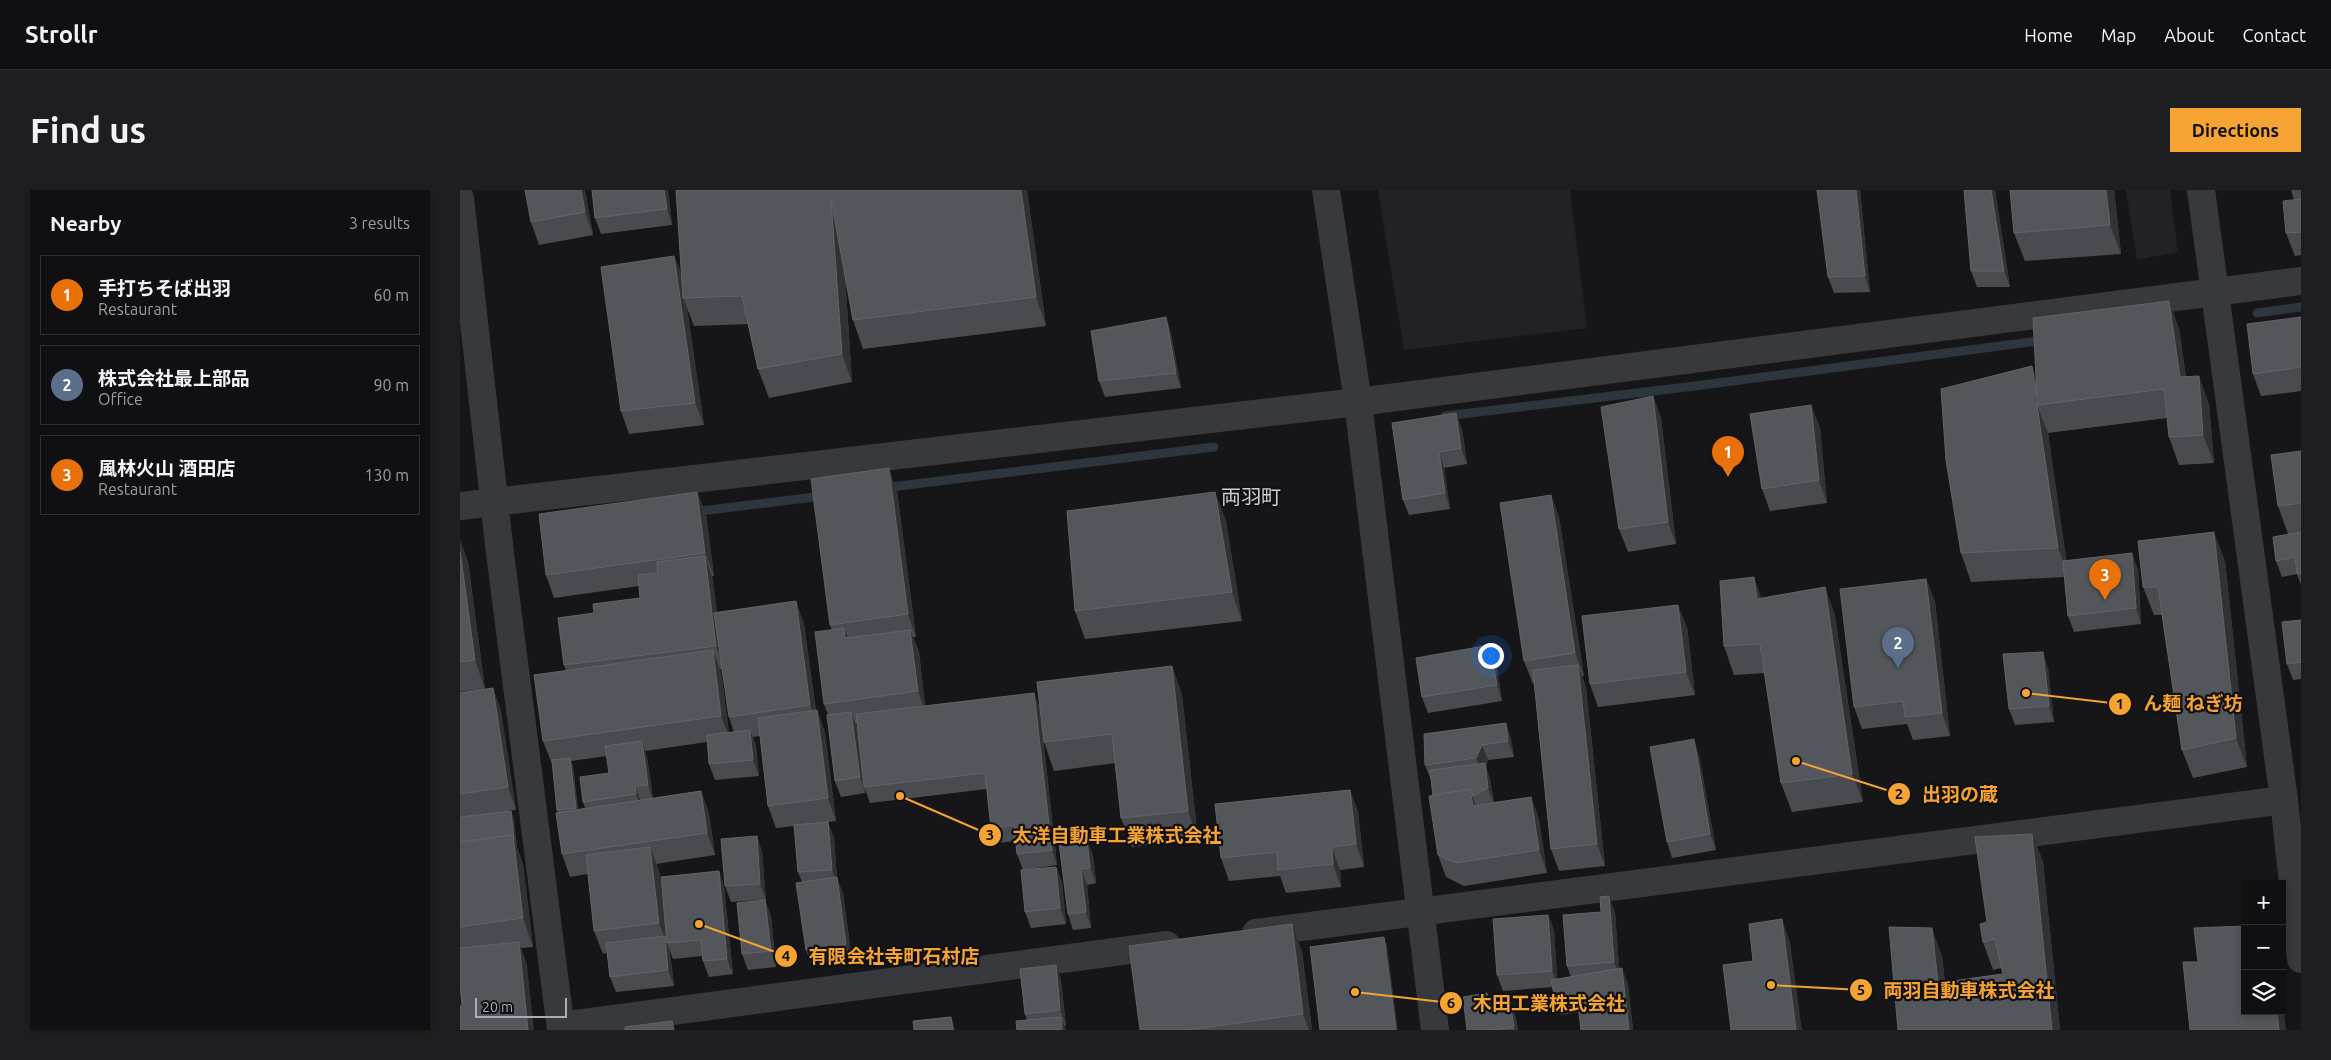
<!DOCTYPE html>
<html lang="en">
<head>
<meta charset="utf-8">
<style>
  :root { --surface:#101012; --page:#1e1e20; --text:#f1f3f6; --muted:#9c9d9f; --line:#303032; --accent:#f5a332 }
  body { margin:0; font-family:Ubuntu,"Noto Sans JP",sans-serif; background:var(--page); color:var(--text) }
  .controls { position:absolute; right:15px; bottom:15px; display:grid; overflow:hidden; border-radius:0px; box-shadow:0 2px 8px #0003 }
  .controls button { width:45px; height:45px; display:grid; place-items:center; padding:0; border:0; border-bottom:1px solid var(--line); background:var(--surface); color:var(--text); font:25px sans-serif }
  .scale { position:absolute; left:15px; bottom:12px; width:92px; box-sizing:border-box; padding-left:5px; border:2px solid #a8aeb8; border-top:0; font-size:14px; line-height:18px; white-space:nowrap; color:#a8aeb8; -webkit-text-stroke:4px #111113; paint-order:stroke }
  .you { position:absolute; left:1030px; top:465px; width:18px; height:18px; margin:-12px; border:4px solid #fff; border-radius:50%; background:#1a73e8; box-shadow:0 0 0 8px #1a73e833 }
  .badge { display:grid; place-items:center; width:32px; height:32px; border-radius:50%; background:var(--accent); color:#fff; font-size:16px; font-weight:700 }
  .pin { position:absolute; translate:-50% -41px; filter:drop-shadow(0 1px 2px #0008) }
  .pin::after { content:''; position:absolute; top:26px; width:18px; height:15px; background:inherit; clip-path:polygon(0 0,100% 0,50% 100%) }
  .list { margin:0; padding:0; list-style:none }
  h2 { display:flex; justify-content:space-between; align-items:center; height:65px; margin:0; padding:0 20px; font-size:21px }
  h2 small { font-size:16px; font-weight:400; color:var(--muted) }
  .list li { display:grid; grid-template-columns:32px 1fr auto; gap:15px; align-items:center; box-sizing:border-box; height:80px; margin:0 10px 10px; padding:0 10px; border:1px solid var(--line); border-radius:0px }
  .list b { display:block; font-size:19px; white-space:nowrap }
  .list p { margin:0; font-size:16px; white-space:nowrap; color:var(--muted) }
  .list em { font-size:16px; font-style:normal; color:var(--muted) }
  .icon { flex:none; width:28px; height:28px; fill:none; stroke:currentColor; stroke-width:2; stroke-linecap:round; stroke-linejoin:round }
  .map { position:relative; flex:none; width:1841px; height:840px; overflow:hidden; border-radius:0px }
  header { display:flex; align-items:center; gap:30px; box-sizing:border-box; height:70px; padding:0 25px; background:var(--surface); border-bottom:1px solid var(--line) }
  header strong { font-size:24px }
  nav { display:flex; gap:28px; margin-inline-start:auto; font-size:18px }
  .intro { display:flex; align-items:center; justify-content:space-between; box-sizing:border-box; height:120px; padding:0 30px }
  h1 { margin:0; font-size:35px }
  .button { padding:12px 22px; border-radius:0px; background:var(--accent); color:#111; font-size:18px; font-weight:700 }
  main { display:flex; gap:30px; padding:0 30px }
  aside { flex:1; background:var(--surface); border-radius:0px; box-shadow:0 2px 8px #0003 }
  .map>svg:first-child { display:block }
  .built { fill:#222225 }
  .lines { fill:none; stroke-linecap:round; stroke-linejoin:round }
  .stream { stroke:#2c363c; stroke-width:9 }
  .minor { stroke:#37393d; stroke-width:28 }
  .tertiary { stroke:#37393d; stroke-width:28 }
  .wall { fill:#494b50; fill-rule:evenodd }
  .shaded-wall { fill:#303235 }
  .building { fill:#53565b; stroke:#61646a }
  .labels { text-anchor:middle; stroke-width:4.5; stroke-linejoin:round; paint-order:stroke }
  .quarter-label { font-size:20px; fill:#c9cdd4; stroke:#111113 }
  .leader { fill:none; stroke:#f5a332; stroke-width:2 }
  .callout-dot { fill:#f5a332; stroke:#111113; stroke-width:2 }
  .mark-label { font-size:15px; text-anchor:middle; font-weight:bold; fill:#111 }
  .callout-label { font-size:19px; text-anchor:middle; font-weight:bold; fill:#f5a332; stroke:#111113; stroke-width:4.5; stroke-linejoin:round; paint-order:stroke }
</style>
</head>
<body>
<header>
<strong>Strollr</strong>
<nav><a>Home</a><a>Map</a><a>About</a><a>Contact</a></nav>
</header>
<div class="intro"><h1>Find us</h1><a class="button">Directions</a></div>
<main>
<aside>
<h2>Nearby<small>3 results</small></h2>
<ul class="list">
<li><span class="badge" style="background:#e8710a">1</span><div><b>手打ちそば出羽</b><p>Restaurant</p></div><em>60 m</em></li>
<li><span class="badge" style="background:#5c6f8a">2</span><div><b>株式会社最上部品</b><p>Office</p></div><em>90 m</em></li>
<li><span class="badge" style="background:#e8710a">3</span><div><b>風林火山 酒田店</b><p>Restaurant</p></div><em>130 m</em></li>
</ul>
</aside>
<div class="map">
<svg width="1841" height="840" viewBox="0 0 1841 840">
  <rect width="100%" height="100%" fill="#161618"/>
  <g class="built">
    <polygon points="918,0 1110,0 1127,138 944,160"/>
    <polygon points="1666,0 1710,0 1718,62 1677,70"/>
  </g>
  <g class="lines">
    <g class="stream">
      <polyline points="1797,123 1841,117"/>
      <polyline points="985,226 1235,196 1585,150"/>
      <polyline points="423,298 754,257"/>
      <polyline points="232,322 363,306"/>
    </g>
    <g class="minor">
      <polyline points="866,0 898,212 975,840"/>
      <polyline points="1741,0 1824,610 1841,769"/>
      <polyline points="0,8 40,363 101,840"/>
      <polyline points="796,743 1824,610"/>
      <polyline points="101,836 707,755"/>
    </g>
    <polyline class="tertiary" points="0,316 898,212 1841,91"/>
  </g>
  <g class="wall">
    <polygon points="65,0 125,0 133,45 79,55 71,32"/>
    <polygon points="132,0 208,0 212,35 141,44 135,28"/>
    <polygon points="377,0 567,0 586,136 403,159 393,130 385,86 392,192 309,208 298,179 288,134 234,136 227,118 244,235 169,244 161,221 214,66 222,86"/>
    <polygon points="1400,0 1410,102 1374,103 1368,87"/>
    <polygon points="1504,0 1535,0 1550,97 1517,97 1511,81"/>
    <polygon points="1550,0 1654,0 1661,64 1565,71 1554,43"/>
    <polygon points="1831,0 1841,0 1841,65 1835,66 1826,43 1834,10"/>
    <polygon points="1709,111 1719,139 1726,187 1749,214 1754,273 1719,275 1709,247 1707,228 1588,243 1606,370 1678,379 1681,434 1614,442 1608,426 1604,387 1511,392 1501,363 1576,189"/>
    <polygon points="706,127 711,143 721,198 645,207 639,191"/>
    <polygon points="1841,127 1841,201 1801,206 1793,184"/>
    <polygon points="1193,206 1201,228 1216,354 1168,362 1159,339"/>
    <polygon points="1351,215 1360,238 1367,313 1310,321 1302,299"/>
    <polygon points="932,233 1002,239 1007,274 984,278 990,319 949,325 943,310"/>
    <polygon points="1841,261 1841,395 1837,384 1822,387 1816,371 1828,344 1818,316"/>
    <path d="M437,301L456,447H453L459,462L465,516L574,503L580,519L597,675L563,680L557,664L555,651L537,653L531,638L527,599L410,613L405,599V603L381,607L375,591L368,525L364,514L372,440L370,435ZM397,533L402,578L397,538L395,534Z"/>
    <path d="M237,302L246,325L254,386H252L257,422L336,411L344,434L356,521L357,520L365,543L376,631L368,632L374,648L377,689L383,703L392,770L352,776L346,760L342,692L338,682L335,636L316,638L308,616L300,546L293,547L296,556L299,586L255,590L249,574L247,552L185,561L187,567L193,608L241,601L249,624L255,665L196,674L199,680L207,753L210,762L214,796L156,802L150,787L147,763L143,764L134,741L128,684L110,687L102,664L92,574L83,551L106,481L104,475L134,423L180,408L179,396L94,408L86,385ZM260,479H262L269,527L274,542L269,543L261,482ZM147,566L149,583L123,612L125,618L118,619L113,576L111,571Z"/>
    <polygon points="755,302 766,331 782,431 625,449 615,421"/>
    <polygon points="1091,305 1099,327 1124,486 1122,486 1126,498 1145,676 1099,681 1091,659 1074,494 1073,494 1064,471"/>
    <polygon points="0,350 8,372 25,499 0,502"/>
    <polygon points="1765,371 1787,577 1733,588 1722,560 1702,425 1694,425 1683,397"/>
    <polygon points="1466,389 1475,412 1490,546 1453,550 1447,534 1402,539 1394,517"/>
    <polygon points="1365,397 1375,426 1403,612 1332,622 1321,593 1305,483 1274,485 1264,456 1302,408"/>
    <polygon points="1841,430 1841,489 1833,490 1827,474"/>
    <polygon points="1227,437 1235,505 1138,517 1130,494"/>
    <polygon points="1036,471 1042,511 968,523 962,507"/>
    <polygon points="712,476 722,505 738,649 672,657 661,628 656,573 594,581 584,552"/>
    <polygon points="1588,478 1594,532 1555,535 1549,519"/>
    <polygon points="33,498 41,521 56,620 46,621 51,621 54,629 57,658 63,674 73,757 61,758 67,775 2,816 0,793 0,503"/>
    <polygon points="1046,533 1051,549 1054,567 1028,570 1026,576 1030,589 1034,612 1071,607 1079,629 1087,683 1004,696 986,687 978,665 971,590 965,575"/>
    <polygon points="1239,565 1256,660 1212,668 1207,652"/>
    <polygon points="890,600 898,622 904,677 880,680 881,697 826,703 820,686 769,691 761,668"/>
    <polygon points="1572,644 1583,672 1600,840 1438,840 1482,766 1485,792 1543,784 1541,778 1533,780 1523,752 1527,732"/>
    <polygon points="297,646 302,662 306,710 271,712 265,696"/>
    <polygon points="627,650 633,666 636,693 627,695 631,738 613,740 608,724"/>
    <polygon points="596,677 602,692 606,734 571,738 565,722"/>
    <polygon points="259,681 264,697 273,784 249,787 243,771 242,766 213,769 207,753"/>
    <polygon points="305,710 311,726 316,777 288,780 282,764"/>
    <polygon points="1155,722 1159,779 1168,794 1173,840 1121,840 1119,822 1101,825 1095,809 1093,797 1043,801 1037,785 1088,725 1094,740 1097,789 1111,787 1107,776"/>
    <polygon points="842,762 852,840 680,840"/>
    <polygon points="596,775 601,791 606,836 604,836 606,840 557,840 567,830 565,824"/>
    <polygon points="1050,812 1056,828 1058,840 1007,840 1032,815"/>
  </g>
  <g class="shaded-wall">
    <polygon points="121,0 125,0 133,45 125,22"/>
    <polygon points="204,0 208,0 212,35 207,19"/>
    <polygon points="561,0 567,0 586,136 576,107"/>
    <polygon points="1396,0 1400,0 1410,102 1405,86"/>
    <polygon points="1531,0 1535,0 1550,97 1544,81"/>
    <polygon points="1646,0 1654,0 1661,64 1650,35"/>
    <polygon points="371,9 382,37 392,192 382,164"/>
    <polygon points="214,66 223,89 223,108 227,118 244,235 235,213"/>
    <polygon points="1709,111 1719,139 1730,215 1720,187"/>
    <polygon points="706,127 711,143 721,198 716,183"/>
    <polygon points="1572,176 1582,205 1577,207"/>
    <polygon points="1739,186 1749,214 1754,273 1743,245"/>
    <polygon points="1193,206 1201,228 1216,354 1208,332"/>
    <polygon points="1351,215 1360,238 1367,313 1359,290"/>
    <polygon points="1577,215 1588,243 1609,387 1598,358"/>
    <polygon points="996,223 1002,239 1007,274 1001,258"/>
    <polygon points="979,262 984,278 990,319 985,303"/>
    <polygon points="429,278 437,301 456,447 448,424"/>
    <polygon points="237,302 246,325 254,386 245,363"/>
    <polygon points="755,302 766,331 782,431 772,402"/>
    <polygon points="1091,305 1099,327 1124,486 1115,463"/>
    <polygon points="1754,342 1765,371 1787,577 1776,548"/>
    <polygon points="0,350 8,372 25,499 15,470 0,361"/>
    <polygon points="1672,363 1678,379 1681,434 1676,418"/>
    <polygon points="245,366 253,389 264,479 256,456"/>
    <polygon points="1294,387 1304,415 1297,409"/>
    <polygon points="1466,389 1475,412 1490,546 1482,523"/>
    <polygon points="1365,397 1375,426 1403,612 1392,584"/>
    <polygon points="336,411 344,434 358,538 350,515"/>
    <polygon points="1218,415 1227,437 1235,505 1226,482"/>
    <polygon points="384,438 393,461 385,448"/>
    <polygon points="450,440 459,462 466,524 458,501"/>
    <polygon points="1030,455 1036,471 1042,511 1037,495"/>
    <polygon points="253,460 261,482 270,549 261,526"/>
    <polygon points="1583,462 1588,478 1594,532 1589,516"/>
    <polygon points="1118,475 1126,498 1145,676 1137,654"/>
    <polygon points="712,476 722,505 738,649 728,621"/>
    <polygon points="33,498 41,521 56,620 48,597"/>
    <polygon points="574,503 580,519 597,675 592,660"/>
    <polygon points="357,520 365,543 376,631 368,608"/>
    <polygon points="391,522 397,538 405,603 400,587"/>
    <polygon points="1046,533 1051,549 1054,567 1048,551"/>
    <polygon points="290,540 296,556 299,586 293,570"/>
    <polygon points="1234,549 1239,565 1256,660 1250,644"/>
    <polygon points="182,551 187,567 193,611 188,595"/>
    <polygon points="1022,555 1028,570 1026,576 1030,589 1034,614 1016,568"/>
    <polygon points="110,568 113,576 118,626 116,618"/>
    <polygon points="175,596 181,612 182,620 176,604"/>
    <polygon points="1010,599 1018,622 1013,616"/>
    <polygon points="890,600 898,622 904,677 896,654"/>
    <polygon points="241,601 249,624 255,665 247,643"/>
    <polygon points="1071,607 1079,629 1087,683 1079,660"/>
    <polygon points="51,621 54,629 57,658 63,674 73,757 63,728 53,645"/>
    <polygon points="368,632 374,648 377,689 383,703 392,770 386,754 378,695 372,680"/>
    <polygon points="1572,644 1583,672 1600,840 1592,840"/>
    <polygon points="297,646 302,662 306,710 300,694"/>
    <polygon points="627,650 633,666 636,693 630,678"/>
    <polygon points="190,657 199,680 207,753 210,762 214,796 208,780 205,749 199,733"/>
    <polygon points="872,657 880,680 881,697 873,674"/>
    <polygon points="596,677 602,692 606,734 600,718"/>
    <polygon points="621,679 627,695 631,738 626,722"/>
    <polygon points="259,681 264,697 273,784 267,769"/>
    <polygon points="1149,706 1155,722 1160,788 1154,772"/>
    <polygon points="305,710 311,726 316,777 311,761"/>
    <polygon points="1088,725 1094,740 1098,797 1092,781"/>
    <polygon points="1322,729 1330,752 1342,840 1336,840"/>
    <polygon points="832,734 842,762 852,840 849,840 843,824"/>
    <polygon points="1472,738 1482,766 1488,821 1478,793"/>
    <polygon points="924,747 927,755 938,840 936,840"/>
    <polygon points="59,752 67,775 74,840 68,840"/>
    <polygon points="596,775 601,791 606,836 600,820"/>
    <polygon points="1162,778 1168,794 1173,840 1169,840"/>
    <polygon points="1027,803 1033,819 1029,816"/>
    <polygon points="1822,806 1826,840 1819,840 1817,821 1822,821"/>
    <polygon points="1050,812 1056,828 1058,840 1055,840 1054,837"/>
    <polygon points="491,827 494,835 495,840 493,840"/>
    <polygon points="601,827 606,840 602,840"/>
  </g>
  <g class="building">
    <polygon points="65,0 121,0 125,22 71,32"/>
    <polygon points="132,0 204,0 207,19 135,28"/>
    <polygon points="216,0 371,0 371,1 379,0 561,0 576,107 393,130 371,9 382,164 298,179 282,106 223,108"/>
    <polygon points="1357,0 1396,0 1405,86 1368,87"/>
    <polygon points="1504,0 1531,0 1544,81 1511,81"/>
    <polygon points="1550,0 1646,0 1650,35 1554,43"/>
    <polygon points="1841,9 1841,42 1826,43 1823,11"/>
    <polygon points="214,66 235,213 161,221 141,77"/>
    <polygon points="1709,111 1720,187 1739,186 1743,245 1709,247 1704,199 1577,215 1598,358 1501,363 1486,270 1481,199 1572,176 1577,207 1573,128"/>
    <polygon points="706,127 716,183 639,191 631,141"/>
    <polygon points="1841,127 1841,177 1793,184 1787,134"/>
    <polygon points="1193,206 1208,332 1159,339 1141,217"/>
    <polygon points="1351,215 1359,290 1302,299 1290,224"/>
    <polygon points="996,223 1001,258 979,262 985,303 943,310 932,233"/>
    <polygon points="1841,261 1841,313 1818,316 1811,265"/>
    <polygon points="429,278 448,424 370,435 351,289"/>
    <polygon points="237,302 245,363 86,385 79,324"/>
    <polygon points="755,302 772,402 615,421 607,321"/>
    <polygon points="1091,305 1115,463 1064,471 1040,313"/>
    <polygon points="1754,342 1776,548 1722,560 1698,397 1683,397 1678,351"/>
    <polygon points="1841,342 1841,383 1837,384 1835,367 1816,371 1813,347"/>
    <polygon points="0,361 15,470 0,472"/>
    <polygon points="1672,363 1676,418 1608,426 1603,371"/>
    <polygon points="245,366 256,456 104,475 98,428 134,423 133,414 180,408 178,385 198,383 197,372"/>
    <polygon points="1294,387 1297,409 1365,397 1392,584 1321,593 1300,454 1264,456 1260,391"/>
    <polygon points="1466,389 1482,523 1445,527 1443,511 1394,517 1380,399"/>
    <polygon points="336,411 350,515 269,527 254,423"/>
    <polygon points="1218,415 1226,482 1130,494 1122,426"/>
    <polygon points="1841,430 1841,472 1827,474 1822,432"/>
    <polygon points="384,438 385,448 450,440 458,501 364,514 355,442"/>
    <polygon points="1030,455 1037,495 962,507 956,468"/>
    <polygon points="253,460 261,526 83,551 74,485"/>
    <polygon points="1583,462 1589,516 1549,519 1543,464"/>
    <polygon points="1118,475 1137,654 1091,659 1073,480"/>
    <polygon points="712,476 728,621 661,628 652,544 584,552 577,492"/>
    <polygon points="33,498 48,597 0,604 0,503"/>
    <polygon points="574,503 592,660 557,664 554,635 531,638 525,583 404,597 396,524"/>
    <polygon points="357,520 368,608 308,616 298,528"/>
    <polygon points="391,522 400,587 375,591 367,525"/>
    <polygon points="1046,533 1048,551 1022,555 1016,568 965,575 964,544"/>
    <polygon points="290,540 293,570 249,574 247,545"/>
    <polygon points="1234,549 1250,644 1207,652 1190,557"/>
    <polygon points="182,551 188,595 175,596 176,604 123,612 120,587 149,583 145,556"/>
    <polygon points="110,568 116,618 97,620 92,570"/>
    <polygon points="1025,573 1028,598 1013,606 1010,599 973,605 970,580"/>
    <polygon points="1010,599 1013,616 1071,607 1079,660 996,673 978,665 969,606"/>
    <polygon points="890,600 896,654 872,657 873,674 818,680 817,662 761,668 755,614"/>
    <polygon points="241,601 247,643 102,664 96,623"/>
    <polygon points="51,621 54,649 53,645 0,652 0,627"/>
    <polygon points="368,632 372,680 338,682 334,635"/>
    <polygon points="1572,644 1592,840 1438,840 1429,737 1472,738 1478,793 1543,784 1535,749 1523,752 1520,734 1527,732 1515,647"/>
    <polygon points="53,645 63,728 0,737 0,652"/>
    <polygon points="297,646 300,694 265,696 261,649"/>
    <polygon points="627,650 630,678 621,679 626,722 608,724 599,653"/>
    <polygon points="190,657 199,733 134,741 126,665"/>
    <polygon points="596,677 600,718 565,722 561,680"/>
    <polygon points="259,681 267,769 243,771 241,750 207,753 201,687"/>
    <polygon points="377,687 386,754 346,760 336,693"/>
    <polygon points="1149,706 1154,772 1107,776 1103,725 1141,722 1140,707"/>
    <polygon points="305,710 311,761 282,764 277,713"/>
    <polygon points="1088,725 1092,781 1037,785 1033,729"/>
    <polygon points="1322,729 1336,840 1271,840 1263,775 1293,771 1289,734"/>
    <polygon points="832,734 843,824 727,840 680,840 669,756"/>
    <polygon points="1785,736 1785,821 1817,821 1819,840 1730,840 1723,772 1738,772 1734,738"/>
    <polygon points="205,746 208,780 150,787 146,753"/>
    <polygon points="924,747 936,840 860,840 850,757"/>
    <polygon points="59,752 68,840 0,840 0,816 2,816 0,793 0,758"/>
    <polygon points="596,775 600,820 565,824 560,779"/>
    <polygon points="1162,778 1169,840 1121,840 1117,806 1095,809 1091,790"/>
    <polygon points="1027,803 1029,816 1050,812 1054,837 1032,840 1007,840 1003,807"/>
    <polygon points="491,827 493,840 454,840 453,831"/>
    <polygon points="601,827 602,840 557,840 556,831"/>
    <polygon points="212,831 214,840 165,840 165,837"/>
  </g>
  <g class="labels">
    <g class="quarter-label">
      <text x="791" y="314">両羽町</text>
    </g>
  </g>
  <path class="leader" d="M1566 503L1660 514M1336 571L1439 604M440 606L530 645M239 734L326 766M1311 795L1401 800M895 802L991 813"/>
  <g class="callout-dot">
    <circle cx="1566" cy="503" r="5"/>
    <circle cx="1336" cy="571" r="5"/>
    <circle cx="440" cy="606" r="5"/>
    <circle cx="239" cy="734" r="5"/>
    <circle cx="1311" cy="795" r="5"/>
    <circle cx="895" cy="802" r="5"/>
    <circle cx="1660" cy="514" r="12"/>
    <circle cx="1439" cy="604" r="12"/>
    <circle cx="530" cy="645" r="12"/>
    <circle cx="326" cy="766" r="12"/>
    <circle cx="1401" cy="800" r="12"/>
    <circle cx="991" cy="813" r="12"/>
  </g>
  <g class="mark-label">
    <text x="1660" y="519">1</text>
    <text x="1439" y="609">2</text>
    <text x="530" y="650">3</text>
    <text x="326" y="771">4</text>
    <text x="1401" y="805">5</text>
    <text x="991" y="818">6</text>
  </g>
  <g class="callout-label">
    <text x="1733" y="520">ん麺 ねぎ坊</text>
    <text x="1500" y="611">出羽の蔵</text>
    <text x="657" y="652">太洋自動車工業株式会社</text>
    <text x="434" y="773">有限会社寺町石村店</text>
    <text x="1509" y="807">両羽自動車株式会社</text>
    <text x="1089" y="820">木田工業株式会社</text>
  </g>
</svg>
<div class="controls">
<button>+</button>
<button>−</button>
<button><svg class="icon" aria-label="layers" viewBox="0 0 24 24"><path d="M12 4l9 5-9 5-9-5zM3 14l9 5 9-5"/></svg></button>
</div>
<div class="scale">20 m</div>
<div class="you"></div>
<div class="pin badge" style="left:1268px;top:287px;background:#e8710a">1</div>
<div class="pin badge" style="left:1438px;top:478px;background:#5c6f8a">2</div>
<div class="pin badge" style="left:1645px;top:410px;background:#e8710a">3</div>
</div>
</main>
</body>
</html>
